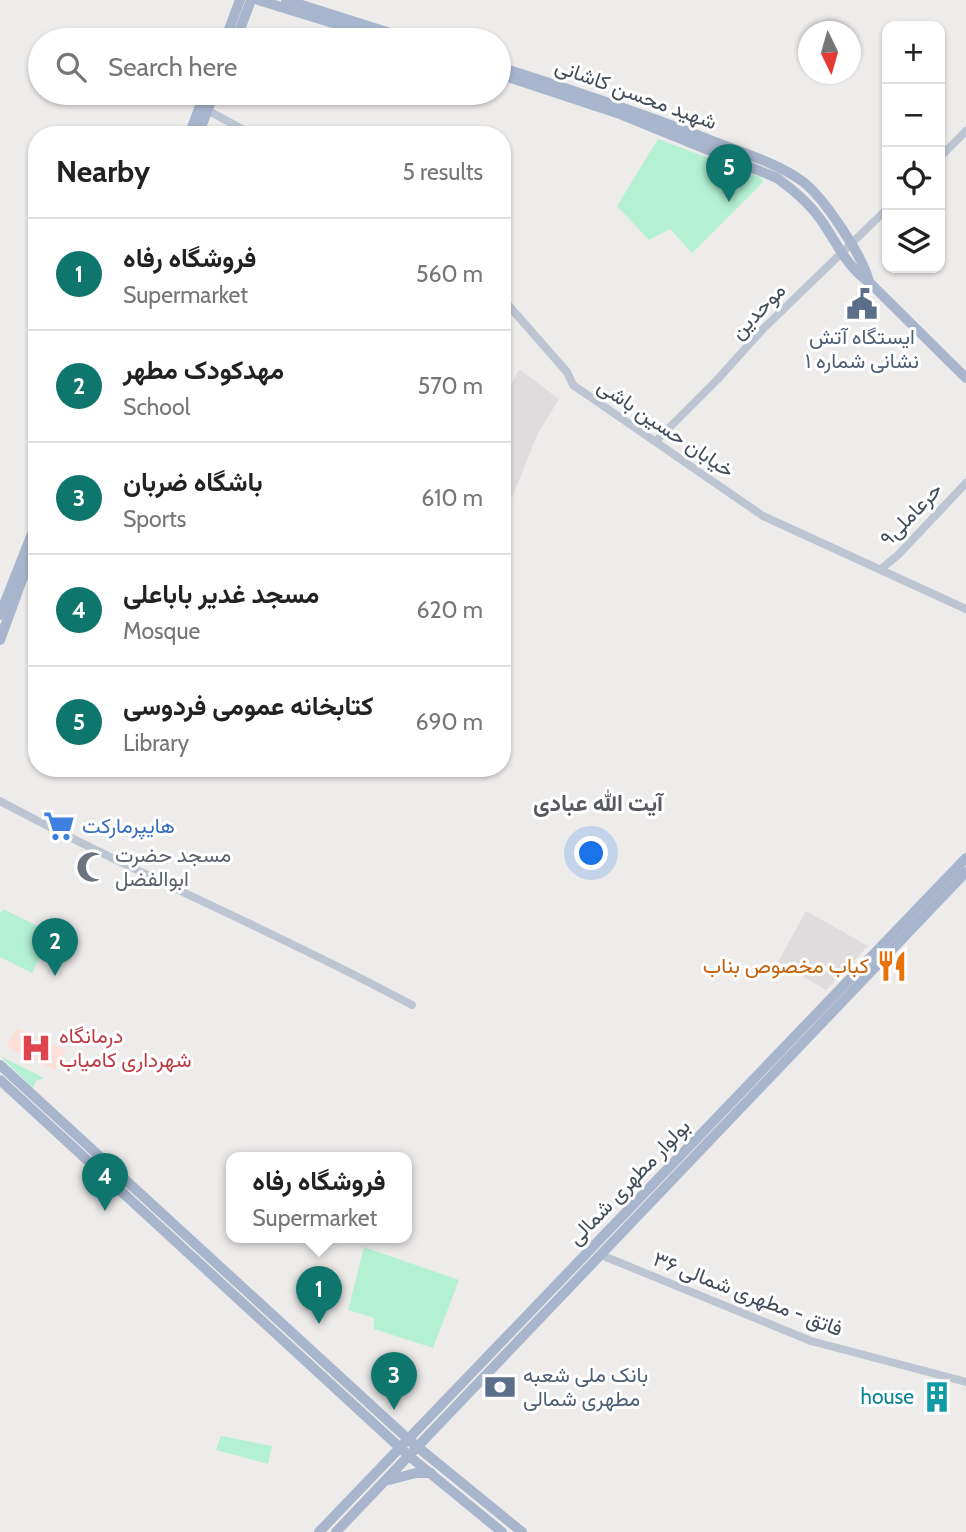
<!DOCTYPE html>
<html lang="en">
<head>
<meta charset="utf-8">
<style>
  :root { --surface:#fff; --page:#f6f6f6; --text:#222; --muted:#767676; --line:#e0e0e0; --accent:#0f766e }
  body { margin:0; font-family:Cabin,Vazirmatn,sans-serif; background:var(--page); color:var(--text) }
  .controls { position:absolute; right:21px; top:21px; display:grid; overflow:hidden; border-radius:14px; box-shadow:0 2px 5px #0004 }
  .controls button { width:63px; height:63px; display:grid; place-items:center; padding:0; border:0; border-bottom:2px solid var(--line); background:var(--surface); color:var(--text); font:35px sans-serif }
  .compass { position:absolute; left:798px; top:21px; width:63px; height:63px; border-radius:50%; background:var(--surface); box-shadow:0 2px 5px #0004; rotate:175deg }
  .you { position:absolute; left:592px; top:854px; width:24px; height:24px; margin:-18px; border:5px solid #fff; border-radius:50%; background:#1a73e8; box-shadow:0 0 0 10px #1a73e833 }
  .badge { display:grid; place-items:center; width:46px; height:46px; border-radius:50%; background:var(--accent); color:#fff; font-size:23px; font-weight:700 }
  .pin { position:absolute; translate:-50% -58px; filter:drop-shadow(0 2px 4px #0008) }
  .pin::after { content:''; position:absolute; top:37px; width:24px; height:21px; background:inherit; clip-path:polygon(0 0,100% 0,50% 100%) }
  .popup { position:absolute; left:226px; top:1152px; width:186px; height:91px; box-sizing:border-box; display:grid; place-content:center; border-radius:14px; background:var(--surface); filter:drop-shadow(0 2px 5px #0005); font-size:23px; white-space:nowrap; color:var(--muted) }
  .popup b { font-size:26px; color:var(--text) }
  .popup::after { content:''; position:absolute; left:50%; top:100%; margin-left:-14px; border:14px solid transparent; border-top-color:var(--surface) }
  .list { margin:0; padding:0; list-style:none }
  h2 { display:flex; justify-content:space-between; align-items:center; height:91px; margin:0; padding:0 28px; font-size:30px }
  h2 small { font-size:23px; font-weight:400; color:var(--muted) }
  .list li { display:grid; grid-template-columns:46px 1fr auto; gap:21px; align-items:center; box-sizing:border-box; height:112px; padding:0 28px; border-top:2px solid var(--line) }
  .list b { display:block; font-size:26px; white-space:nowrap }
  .list p { margin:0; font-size:23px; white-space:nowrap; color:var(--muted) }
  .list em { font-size:23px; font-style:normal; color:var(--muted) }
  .icon { flex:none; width:38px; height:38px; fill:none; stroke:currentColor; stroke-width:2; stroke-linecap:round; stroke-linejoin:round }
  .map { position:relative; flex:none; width:966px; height:1532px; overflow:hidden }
  .search { position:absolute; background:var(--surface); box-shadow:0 2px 5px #0004; left:28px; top:28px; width:483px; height:77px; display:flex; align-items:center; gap:18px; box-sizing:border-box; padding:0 24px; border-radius:38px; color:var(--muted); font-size:26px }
  .panel { position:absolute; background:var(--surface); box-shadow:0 2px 5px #0004; left:28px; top:126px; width:483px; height:651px; border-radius:28px }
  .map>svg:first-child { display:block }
  .education { fill:#e0dcdd }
  .medical { fill:#fcdfd7 }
  .green { fill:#b4f1d4 }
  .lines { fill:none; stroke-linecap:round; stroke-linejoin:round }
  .minor { stroke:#bdc5d2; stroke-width:8 }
  .major { stroke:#a8b6cd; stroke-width:10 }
  .labels { text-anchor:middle; stroke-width:6; stroke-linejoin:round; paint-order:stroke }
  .street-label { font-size:21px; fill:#434c5a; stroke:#fff }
  .service-label { font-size:21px; fill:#4e5e75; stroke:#fff }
  .shop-label { font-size:21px; fill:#366cbe; stroke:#fff; text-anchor:start }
  .worship-label { font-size:21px; fill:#5b616d; stroke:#fff; text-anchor:start }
  .food-label { font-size:21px; fill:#c56008; stroke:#fff; text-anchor:end }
  .health-label { font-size:21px; fill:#be3a42; stroke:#fff; text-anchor:start }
  .culture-label { font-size:21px; fill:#0d838f; stroke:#fff; text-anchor:end }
  .neighbourhood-label { font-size:23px; font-weight:bold; fill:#585a61; stroke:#fff }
</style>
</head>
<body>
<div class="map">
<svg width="966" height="1532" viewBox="0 0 966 1532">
  <rect width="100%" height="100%" fill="#eeebeb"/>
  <g class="education">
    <polygon points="519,369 559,399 537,435 512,498 502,494 502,404"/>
    <polygon points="806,911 868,946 826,990 778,962"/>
  </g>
  <polygon class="medical" points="16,1028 66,1050 55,1070 7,1047"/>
  <g class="green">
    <polygon points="658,139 762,178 763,182 692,253 670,229 649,240 617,206"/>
    <polygon points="3,909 52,933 32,973 0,957 0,914"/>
    <polygon points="0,1056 44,1078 36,1081 33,1088"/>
    <polygon points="364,1247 459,1280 433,1348 374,1329 374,1318 348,1310"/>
    <polygon points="221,1436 272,1446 268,1464 216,1450"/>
  </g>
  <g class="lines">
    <g class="minor">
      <polyline points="207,110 253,135"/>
      <polyline points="940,157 966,131"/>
      <polyline points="502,298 567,372 573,385 763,516 966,609"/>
      <polyline points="656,441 717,380 763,329 887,209"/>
      <polyline points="881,569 898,555 966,483"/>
      <path d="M0,801C135,874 277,932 412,1005"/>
      <polyline points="601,1255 811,1341 966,1382"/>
    </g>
    <g class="major">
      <polyline points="258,0 388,40"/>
      <polyline points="286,0 412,40"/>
      <polyline points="225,40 240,0"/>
      <polyline points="236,40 251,0"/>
      <path d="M499,67C572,90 644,114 715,142C743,153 777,163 802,181C823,196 864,258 869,282"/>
      <path d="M499,74L620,114L777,178C792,189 806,200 818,216C835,238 845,266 869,282L966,378"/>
      <polyline points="189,135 205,93"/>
      <polyline points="198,135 214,93"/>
      <polyline points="0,615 37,521"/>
      <polyline points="0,640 37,539"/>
      <polyline points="0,1065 409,1440 522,1532"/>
      <polyline points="0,1080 409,1456 502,1532"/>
      <polyline points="389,1480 416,1473 431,1473"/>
      <polyline points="319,1532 966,858"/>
      <polyline points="336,1532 966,872"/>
    </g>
  </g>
  <defs>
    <symbol id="civic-bare" viewBox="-9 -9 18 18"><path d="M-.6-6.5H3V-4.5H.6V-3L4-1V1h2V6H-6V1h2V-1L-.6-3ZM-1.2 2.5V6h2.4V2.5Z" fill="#5c6f8a" stroke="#fff" stroke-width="2.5" paint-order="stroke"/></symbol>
    <symbol id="supermarket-bare" viewBox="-9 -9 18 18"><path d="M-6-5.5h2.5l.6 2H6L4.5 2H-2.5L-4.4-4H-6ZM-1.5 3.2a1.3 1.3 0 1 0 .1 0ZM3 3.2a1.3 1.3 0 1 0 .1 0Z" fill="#3f7fe0" stroke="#fff" stroke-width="2.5" paint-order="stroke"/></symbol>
    <symbol id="mosque-bare" viewBox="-9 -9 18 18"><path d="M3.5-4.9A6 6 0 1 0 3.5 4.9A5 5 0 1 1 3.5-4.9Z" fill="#6b7280" stroke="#fff" stroke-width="2.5" paint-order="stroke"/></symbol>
    <symbol id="restaurant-bare" viewBox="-9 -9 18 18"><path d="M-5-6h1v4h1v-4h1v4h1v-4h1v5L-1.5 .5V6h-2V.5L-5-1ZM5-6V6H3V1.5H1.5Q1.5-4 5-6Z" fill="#e8710a" stroke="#fff" stroke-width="2.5" paint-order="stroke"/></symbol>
    <symbol id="hospital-bare" viewBox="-9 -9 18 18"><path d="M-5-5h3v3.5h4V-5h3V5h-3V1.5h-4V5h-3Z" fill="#e0444e" stroke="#fff" stroke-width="2.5" paint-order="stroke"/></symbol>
    <symbol id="bank-bare" viewBox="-9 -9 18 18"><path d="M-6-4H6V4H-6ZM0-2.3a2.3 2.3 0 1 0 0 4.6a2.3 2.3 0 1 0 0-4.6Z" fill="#5c6f8a" stroke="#fff" stroke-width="2.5" paint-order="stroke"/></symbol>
    <symbol id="building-bare" viewBox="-9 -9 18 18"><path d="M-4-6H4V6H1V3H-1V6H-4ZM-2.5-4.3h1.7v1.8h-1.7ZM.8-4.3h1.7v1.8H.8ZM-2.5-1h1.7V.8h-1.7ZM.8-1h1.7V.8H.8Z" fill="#0f9aa8" stroke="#fff" stroke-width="2.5" paint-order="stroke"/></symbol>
  </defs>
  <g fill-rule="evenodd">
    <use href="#civic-bare" x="840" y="282" width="44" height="44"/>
    <use href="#supermarket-bare" x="37" y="804" width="44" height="44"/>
    <use href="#mosque-bare" x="70" y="845" width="44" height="44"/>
    <use href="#restaurant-bare" x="870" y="944" width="44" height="44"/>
    <use href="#hospital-bare" x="14" y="1026" width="44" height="44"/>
    <use href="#bank-bare" x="478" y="1365" width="44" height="44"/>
    <use href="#building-bare" x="915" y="1375" width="44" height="44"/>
  </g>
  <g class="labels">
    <g class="street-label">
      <text transform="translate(636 94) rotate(20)" y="7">شهید محسن کاشانی</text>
      <text transform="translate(758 311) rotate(-46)" y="7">موحدین</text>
      <text transform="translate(666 428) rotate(34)" y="7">خیابان حسین باشی</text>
      <text transform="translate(911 514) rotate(-46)" y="7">حرعاملی۹</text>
      <text transform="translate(629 1182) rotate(-46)" y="7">بولوار مطهری شمالی</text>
      <text transform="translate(748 1294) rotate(21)" y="7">فاتق - مطهری شمالی ۳۶</text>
    </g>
    <g class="service-label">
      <text x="862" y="344">ایستگاه آتش<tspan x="862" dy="24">نشانی شماره ۱</tspan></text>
      <text x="523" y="1382" text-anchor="start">بانک ملی شعبه<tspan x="523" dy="24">مطهری شمالی</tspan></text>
    </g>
    <g class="shop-label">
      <text x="82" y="833">هایپرمارکت</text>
    </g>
    <g class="worship-label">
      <text x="115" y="862">مسجد حضرت<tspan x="115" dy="24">ابوالفضل</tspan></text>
    </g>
    <g class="food-label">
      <text x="869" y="973">كباب مخصوص بناب</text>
    </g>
    <g class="health-label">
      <text x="59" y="1043">درمانگاه<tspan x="59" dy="24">شهرداری کامیاب</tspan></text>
    </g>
    <g class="culture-label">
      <text x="914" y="1404">house</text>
    </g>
    <g class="neighbourhood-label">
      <text x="598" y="811">آیت الله عبادی</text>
    </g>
  </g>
</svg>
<div class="controls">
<button>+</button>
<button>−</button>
<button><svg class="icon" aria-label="locate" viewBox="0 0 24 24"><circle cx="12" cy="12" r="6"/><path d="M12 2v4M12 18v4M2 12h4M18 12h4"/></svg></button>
<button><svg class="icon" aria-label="layers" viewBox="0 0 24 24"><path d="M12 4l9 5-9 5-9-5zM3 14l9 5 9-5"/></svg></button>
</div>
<svg class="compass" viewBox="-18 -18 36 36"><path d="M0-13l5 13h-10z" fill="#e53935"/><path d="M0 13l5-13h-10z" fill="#767676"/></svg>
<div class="you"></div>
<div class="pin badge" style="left:319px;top:1324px">1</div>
<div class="popup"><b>فروشگاه رفاه</b>Supermarket</div>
<div class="pin badge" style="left:55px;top:976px">2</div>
<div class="pin badge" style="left:394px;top:1410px">3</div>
<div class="pin badge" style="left:105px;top:1211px">4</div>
<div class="pin badge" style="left:729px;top:202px">5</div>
<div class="search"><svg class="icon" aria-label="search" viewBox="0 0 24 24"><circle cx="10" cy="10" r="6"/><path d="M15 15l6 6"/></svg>Search here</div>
<section class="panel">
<h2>Nearby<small>5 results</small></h2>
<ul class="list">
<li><span class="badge">1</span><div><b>فروشگاه رفاه</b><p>Supermarket</p></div><em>560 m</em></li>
<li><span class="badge">2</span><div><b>مهدکودک مطهر</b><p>School</p></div><em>570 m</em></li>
<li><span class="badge">3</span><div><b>باشگاه ضربان</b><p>Sports</p></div><em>610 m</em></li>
<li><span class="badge">4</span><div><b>مسجد غدیر باباعلی</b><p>Mosque</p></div><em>620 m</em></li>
<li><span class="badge">5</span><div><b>کتابخانه عمومی فردوسی</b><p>Library</p></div><em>690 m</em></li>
</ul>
</section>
</div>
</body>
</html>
